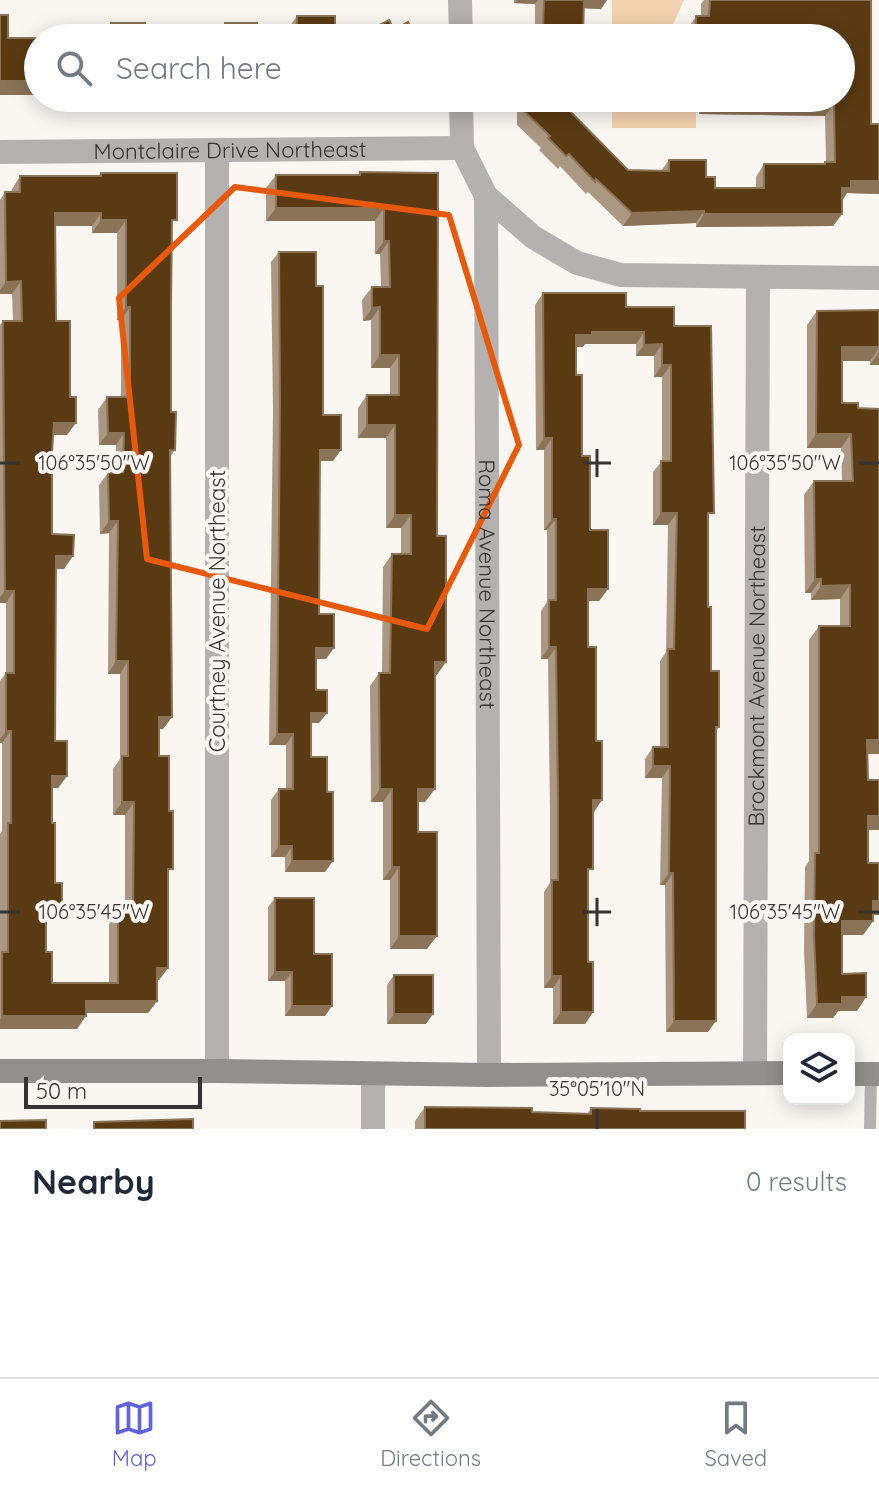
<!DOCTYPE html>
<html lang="en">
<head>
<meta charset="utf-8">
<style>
  :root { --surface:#fff; --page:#f6f6f7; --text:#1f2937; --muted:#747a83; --line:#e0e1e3; --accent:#6063db }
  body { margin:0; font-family:Quicksand,sans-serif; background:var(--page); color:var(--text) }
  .controls { position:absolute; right:24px; bottom:24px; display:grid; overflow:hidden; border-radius:16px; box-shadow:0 4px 20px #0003 }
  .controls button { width:72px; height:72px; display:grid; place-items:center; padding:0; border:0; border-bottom:2px solid var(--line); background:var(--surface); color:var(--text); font:40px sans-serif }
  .scale { position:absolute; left:24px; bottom:20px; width:178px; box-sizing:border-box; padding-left:8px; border:4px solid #353432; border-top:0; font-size:22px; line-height:28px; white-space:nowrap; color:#353432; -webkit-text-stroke:6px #faf7f3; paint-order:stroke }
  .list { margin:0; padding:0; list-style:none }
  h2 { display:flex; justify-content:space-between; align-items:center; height:104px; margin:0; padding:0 32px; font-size:34px }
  h2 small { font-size:26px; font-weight:400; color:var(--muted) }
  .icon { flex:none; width:44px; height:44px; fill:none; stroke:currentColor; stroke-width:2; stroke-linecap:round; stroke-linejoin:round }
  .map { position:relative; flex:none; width:879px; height:1129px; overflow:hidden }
  .search { position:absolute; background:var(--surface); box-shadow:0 4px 20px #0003; left:24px; right:24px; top:24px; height:88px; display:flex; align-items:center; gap:20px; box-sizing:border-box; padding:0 28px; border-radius:44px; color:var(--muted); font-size:30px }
  .sheet { height:248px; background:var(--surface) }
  nav { display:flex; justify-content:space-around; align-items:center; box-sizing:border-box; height:112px; border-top:2px solid var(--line); background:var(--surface); font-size:22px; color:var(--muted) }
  nav a { display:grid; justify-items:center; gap:4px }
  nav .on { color:var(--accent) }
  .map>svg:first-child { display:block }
  .green { fill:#f3d3b1 }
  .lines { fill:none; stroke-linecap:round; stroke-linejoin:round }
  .lane { stroke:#b3b2b0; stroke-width:12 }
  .street { stroke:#b3b2b0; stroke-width:24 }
  .secondary { stroke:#92908e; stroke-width:24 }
  .wall { fill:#aa9882; fill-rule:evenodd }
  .shaded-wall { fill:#8a7356 }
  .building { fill:#5a3a12; stroke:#8a7356; stroke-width:2; fill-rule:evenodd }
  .marked { fill:none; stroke:#e8590c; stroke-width:6; stroke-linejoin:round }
  .ticks { fill:none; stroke:#353432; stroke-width:3 }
  .labels { text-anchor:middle; stroke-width:8; stroke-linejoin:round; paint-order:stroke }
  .street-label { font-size:22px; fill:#353432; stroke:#faf7f3 }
  .ticks-label { font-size:20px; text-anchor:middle; fill:#353432; stroke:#faf7f3; stroke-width:8; stroke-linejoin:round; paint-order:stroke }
</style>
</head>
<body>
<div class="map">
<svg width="879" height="1129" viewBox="0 0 879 1129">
  <rect width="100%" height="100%" fill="#faf7f3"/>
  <g class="green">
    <polygon points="612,0 684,0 667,38 612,38"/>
    <rect x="612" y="98" width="84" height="30"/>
  </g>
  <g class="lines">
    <polyline class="lane" points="870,1129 871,1074"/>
    <g class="street">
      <polyline points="460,0 461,38"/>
      <path id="s1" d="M461,98L462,148L486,196L489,1075"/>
      <path id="s2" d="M0,152L462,148"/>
      <polyline points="217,152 217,1071"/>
      <polyline points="486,196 533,237 577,263 621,275 879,278"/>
      <path id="s3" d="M755,1072L758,278"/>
      <polyline points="373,1074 373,1129"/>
    </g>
    <g class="secondary">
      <polyline points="0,1071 217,1071 489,1075 789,1073"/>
      <polyline points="849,1074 879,1074"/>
    </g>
  </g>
  <g class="wall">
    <polygon points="514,0 607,0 601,9 584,8 583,38 516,38 523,28 535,28 535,4 514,3"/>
    <polygon points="704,0 871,0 871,124 879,124 879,194 847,193 842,201 842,214 833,226 696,227 696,223 623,226 588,192 586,194 560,166 558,169 539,150 541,148 517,125 517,110 510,110 510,98 607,98 601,106 564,106 628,170 661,171 669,160 706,177 715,188 756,188 756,177 764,164 823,164 826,162 825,116 699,114 699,98 841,98 841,38 687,38 688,29 696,16 701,16 701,4"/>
    <polygon points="297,16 335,38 287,38 287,30"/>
    <polygon points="111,23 145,31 186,38 101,38"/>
    <polygon points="225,23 257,38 216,38"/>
    <polygon points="360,172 438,173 437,675 435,675 425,802 418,802 418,832 427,949 390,949 390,880 383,880 383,802 371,802 370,686 379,673 382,673 383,567 392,554 401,554 401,528 386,528 386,438 358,438 358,408 367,395 390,395 390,368 371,368 371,320 363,321 362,300 372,287 381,287 380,254 375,254 375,221 266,221 266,188 276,175 358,175"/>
    <path d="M101,173L172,228L171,412L175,450L170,457L172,717L163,729H159V756L168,877V968L159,980H157V1001L148,1013H86L77,1029H0V834L2,831V743H0V681L6,673V603H0V325L3,321H13L12,294H0V200L5,192H12V189L20,176H98ZM55,226H92V233H117V320H121V397H107L98,410L99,445H116L115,472L108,473L99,485L100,534L109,533L108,674H120V759L113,769V815H125V911H118L109,924V983H52L46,952V921H53L52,788H58L67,776L55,741L56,569H64L52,534V452L53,435H67L56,321Z"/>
    <polygon points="279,252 316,286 323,415 333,461 320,461 319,614 326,659 316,659 316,690 319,723 311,723 311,757 325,872 285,872 285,857 271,857 271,800 279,789 286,789 286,745 269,745 273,411 271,262"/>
    <polygon points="543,293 626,307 674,326 708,522 708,607 711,671 719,727 716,731 708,1032 666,1032 665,885 660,885 662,778 645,778 645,759 653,747 660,747 660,661 666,652 668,525 653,525 653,472 662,461 662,377 654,377 654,356 636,356 636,344 585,344 583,347 576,347 576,375 582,456 590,530 608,589 599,601 588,601 588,647 593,812 588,876 588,962 593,1012 585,1024 553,1024 553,988 544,988 544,892 550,883 550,812 548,659 541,659 541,611 547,602 547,530 544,530 544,450 536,450 535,305"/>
    <polygon points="879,310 879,365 870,365 870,361 842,361 842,403 858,403 868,754 868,863 879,915 873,915 873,921 863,935 842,935 842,974 866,997 857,1011 838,1011 833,1018 807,1018 804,950 805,867 809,861 809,640 819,626 840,626 840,599 811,600 811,593 805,593 804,495 814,481 842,481 841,448 807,448 807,325 817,311"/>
    <polygon points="275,898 314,954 325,1016 285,1016 285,981 268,981 268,907"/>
    <polygon points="394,975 426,1024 387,1024 387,985"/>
    <polygon points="425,1107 532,1112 587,1114 591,1108 640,1111 745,1129 415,1129 415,1121"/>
  </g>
  <g class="shaded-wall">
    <polygon points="517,0 538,0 535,4 514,3"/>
    <polygon points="581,0 607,0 601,9 575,8"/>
    <rect x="0" y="81" width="38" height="14"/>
    <polygon points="147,98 250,98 248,101 145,101"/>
    <polygon points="289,98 351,98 349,101 287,101"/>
    <polygon points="518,98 526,98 517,110 510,110"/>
    <polygon points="549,98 607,98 601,106 543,106"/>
    <polygon points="708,102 834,104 825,116 699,114"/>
    <polygon points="851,181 879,181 879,194 847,193 842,201 842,188"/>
    <polygon points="276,208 384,208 375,221 266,221"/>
    <polygon points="704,211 696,223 623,226 632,213"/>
    <polygon points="55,213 101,213 92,226 46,226"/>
    <polygon points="704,214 842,214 833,226 696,227"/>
    <polygon points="101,220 126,220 117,233 92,233"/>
    <polygon points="384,241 389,241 380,254 375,254"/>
    <polygon points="21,281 12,294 0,294 0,290 6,282"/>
    <polygon points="126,307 130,307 121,320 117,320"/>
    <polygon points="380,307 371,320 363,321 372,308"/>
    <polygon points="592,332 644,332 636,344 585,344 583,347 568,347 576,335"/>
    <polygon points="662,344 654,356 636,356 644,345"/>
    <polygon points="842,347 879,347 879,348 870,361 833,361"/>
    <polygon points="879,352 879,365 870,365"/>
    <polygon points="380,355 399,355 390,368 371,368"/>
    <polygon points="662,365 671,365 662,377 654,377"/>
    <polygon points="54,423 76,423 67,435 45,435"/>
    <polygon points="367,425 395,425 386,438 358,438"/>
    <polygon points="108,433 124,433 116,445 99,445"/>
    <polygon points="816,434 851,434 841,448 807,448"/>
    <polygon points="544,438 552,438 544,450 536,450"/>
    <polygon points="320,450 341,450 333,461 312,461"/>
    <polygon points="661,513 677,513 668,525 653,525"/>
    <polygon points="395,515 411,515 401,528 386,528"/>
    <polygon points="552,519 556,519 547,530 544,530"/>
    <polygon points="109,521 118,521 109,533 100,534"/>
    <polygon points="56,556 73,556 64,569 47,569"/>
    <polygon points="815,579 821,579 811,593 805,593"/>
    <polygon points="850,585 840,599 811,600 821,586"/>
    <polygon points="588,589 608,589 599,601 580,601"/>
    <polygon points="5,591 14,591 6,603 0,603 0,597"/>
    <polygon points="549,647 556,647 548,659 541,659"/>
    <polygon points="316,648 334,648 326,659 309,659"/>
    <polygon points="116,661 128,661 120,674 108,674"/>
    <polygon points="435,662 446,662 437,675 425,675"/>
    <polygon points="311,713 327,713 319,723 304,723"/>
    <polygon points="159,717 172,717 163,729 151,729"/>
    <polygon points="6,731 11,731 2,743 0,743 0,739"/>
    <polygon points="277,734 293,734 286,745 269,745"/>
    <polygon points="867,740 879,740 879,754 858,754"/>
    <polygon points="653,766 670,766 662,778 645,778"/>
    <polygon points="52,776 67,776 58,788 43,788"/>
    <polygon points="380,789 392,789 383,802 371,802"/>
    <polygon points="418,789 435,789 425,802 409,802"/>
    <polygon points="593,800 602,800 594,812"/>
    <polygon points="122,802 134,802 125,815 113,815"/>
    <polygon points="868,816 879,816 879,830 858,830"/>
    <polygon points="279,846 292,846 285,857 271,857"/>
    <polygon points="292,861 333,861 325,872 285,872"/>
    <polygon points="392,867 399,867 390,880 383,880"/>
    <polygon points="669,873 673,873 665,885 660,885"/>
    <polygon points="873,901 879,901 879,915 863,915"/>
    <polygon points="46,909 62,909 53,921 37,921"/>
    <polygon points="842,921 873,921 863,935 832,935"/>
    <polygon points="399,936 437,936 427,949 390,949"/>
    <polygon points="157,968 168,968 159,980 148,980"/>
    <polygon points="275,972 292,972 285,981 268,981"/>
    <polygon points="552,976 561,976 553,988 544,988"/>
    <polygon points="842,997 866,997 857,1011 838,1011 833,1018 807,1018 817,1004"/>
    <polygon points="86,1001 157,1001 148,1013 77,1013"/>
    <polygon points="292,1006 332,1006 325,1016 285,1016"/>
    <polygon points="561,1012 593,1012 585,1024 553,1024"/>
    <polygon points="394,1014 433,1014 426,1024 387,1024"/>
    <polygon points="2,1016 86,1016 77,1029 0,1029 0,1020"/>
    <polygon points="674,1021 716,1021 708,1032 666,1032"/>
  </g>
  <g class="building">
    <polygon points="544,0 584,0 583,38 523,38 523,28 543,29"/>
    <polygon points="710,0 871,0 871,124 879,124 879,181 851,181 851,188 842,188 842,214 704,214 704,211 632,213 596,179 595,182 569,154 566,156 548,138 550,136 525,112 526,98 557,98 628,170 669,171 669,160 706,160 706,177 715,177 715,188 764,188 764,164 825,164 825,162 835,162 834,104 708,102 708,98 841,98 841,38 696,38 696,16 709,16"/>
    <polygon points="0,15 8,15 8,38 38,38 38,81 0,81"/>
    <rect x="297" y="16" width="38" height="22"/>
    <polygon points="389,20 394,30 408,22 416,38 366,38 364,33"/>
    <polygon points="111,23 145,23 145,31 186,31 186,38 111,38"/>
    <rect x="225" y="23" width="32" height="15"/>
    <polygon points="358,33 358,38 350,38"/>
    <polygon points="360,172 438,173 437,536 446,536 446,662 435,662 435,789 418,789 418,832 437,832 437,936 399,936 399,867 392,867 392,789 380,789 379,673 390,673 392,554 411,554 411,515 395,515 395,425 367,425 367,395 399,395 399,355 380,355 380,307 372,308 372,287 390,287 389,241 384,241 384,208 276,208 276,175 360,175"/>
    <path d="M101,173H177V220H172L171,307V412H176L175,450H170L172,717H159V756H169V811H173V869H168V968H157V1001H86V1016H2V952H8V823H11V731H6V673H14V591H5L3,321H22L21,281L6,282L5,192H20V176H101ZM55,213H101V220H126V307H130V397H107L108,433H124L123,472L108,473L109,521H118L116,661H128V756H122V802H134L133,911H118V983H52V952H46V909H62V883H55V823H52V776H67V741H55L56,556H73L74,535L52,534V452L54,423H76V397H70V321H56Z"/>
    <polygon points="279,252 316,252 316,286 323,286 323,415 341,415 341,450 320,450 319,614 334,614 334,648 316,648 316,690 327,690 327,713 311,713 311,757 327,757 327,792 333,792 333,861 292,861 292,846 279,846 279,789 293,789 293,734 277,734 280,400"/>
    <polygon points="543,293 626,293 626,307 674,307 674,326 711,326 714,513 708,513 708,607 711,607 711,671 719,671 719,727 716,727 716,1021 674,1021 673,873 669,873 670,766 653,766 653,747 668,747 668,649 674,649 677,513 661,513 661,461 671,461 671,365 662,365 662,344 644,345 644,332 592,332 592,335 576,335 576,375 582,375 582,456 590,456 590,530 608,530 608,589 588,589 588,647 596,647 596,741 602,741 602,800 593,800 593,869 588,869 588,962 593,962 593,1012 561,1012 561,976 552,976 552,880 558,880 558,800 556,647 549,647 549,600 556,600 556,519 552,519 552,438 544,438"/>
    <polygon points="879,310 879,347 842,347 842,403 858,403 858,408 879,409 879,740 867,740 868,780 879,780 879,816 868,816 868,863 879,863 879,901 873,901 873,921 842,921 842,974 866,973 866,997 842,997 842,1004 817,1004 814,936 815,853 819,853 819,626 850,626 850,585 821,586 821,579 815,579 814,481 853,481 851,434 816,434 817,311"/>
    <polygon points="275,898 314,898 314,954 332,954 332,1006 292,1006 292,972 275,972"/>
    <rect x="394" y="975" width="39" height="39"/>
    <polygon points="425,1107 532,1108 532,1112 591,1114 591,1108 640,1109 640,1111 745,1111 745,1129 425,1129"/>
    <polygon points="193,1119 193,1129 94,1129 94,1122"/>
    <polygon points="46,1120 46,1129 0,1129 0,1121"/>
  </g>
  <path class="marked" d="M235,187L449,215L519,445L427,629L147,559L119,298Z"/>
  <path class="ticks" d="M597,449V477M0,463H20M583,463H611M859,463H879M597,898V926M0,912H20M583,912H611M859,912H879M597,1109V1129"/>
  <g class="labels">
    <g class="street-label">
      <text dy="8" stroke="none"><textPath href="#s2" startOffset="230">Montclaire Drive Northeast</textPath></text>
      <text dy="8" stroke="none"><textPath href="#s1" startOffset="492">Roma Avenue Northeast</textPath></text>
      <text transform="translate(217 611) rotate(-90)" y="8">Courtney Avenue Northeast</text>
      <text dy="8" stroke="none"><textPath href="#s3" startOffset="396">Brockmont Avenue Northeast</textPath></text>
    </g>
  </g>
  <g class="ticks-label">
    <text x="785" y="470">106°35'50"W</text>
    <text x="94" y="470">106°35'50"W</text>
    <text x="785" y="919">106°35'45"W</text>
    <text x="94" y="919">106°35'45"W</text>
    <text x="597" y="1096">35°05'10"N</text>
  </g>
</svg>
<div class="controls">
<button><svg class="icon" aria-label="layers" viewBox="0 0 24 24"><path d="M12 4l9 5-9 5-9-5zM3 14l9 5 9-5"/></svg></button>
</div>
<div class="scale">50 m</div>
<div class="search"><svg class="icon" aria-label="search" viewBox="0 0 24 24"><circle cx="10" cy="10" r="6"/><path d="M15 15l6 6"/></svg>Search here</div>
</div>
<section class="sheet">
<h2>Nearby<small>0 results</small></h2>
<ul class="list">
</ul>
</section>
<nav>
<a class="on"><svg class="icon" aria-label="map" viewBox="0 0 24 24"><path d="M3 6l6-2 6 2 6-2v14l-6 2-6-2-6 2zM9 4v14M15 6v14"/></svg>Map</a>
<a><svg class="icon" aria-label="directions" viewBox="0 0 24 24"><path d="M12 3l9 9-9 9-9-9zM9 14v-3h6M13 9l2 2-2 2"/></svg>Directions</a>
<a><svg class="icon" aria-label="saved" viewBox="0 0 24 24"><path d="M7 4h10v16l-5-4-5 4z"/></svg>Saved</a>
</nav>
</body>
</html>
